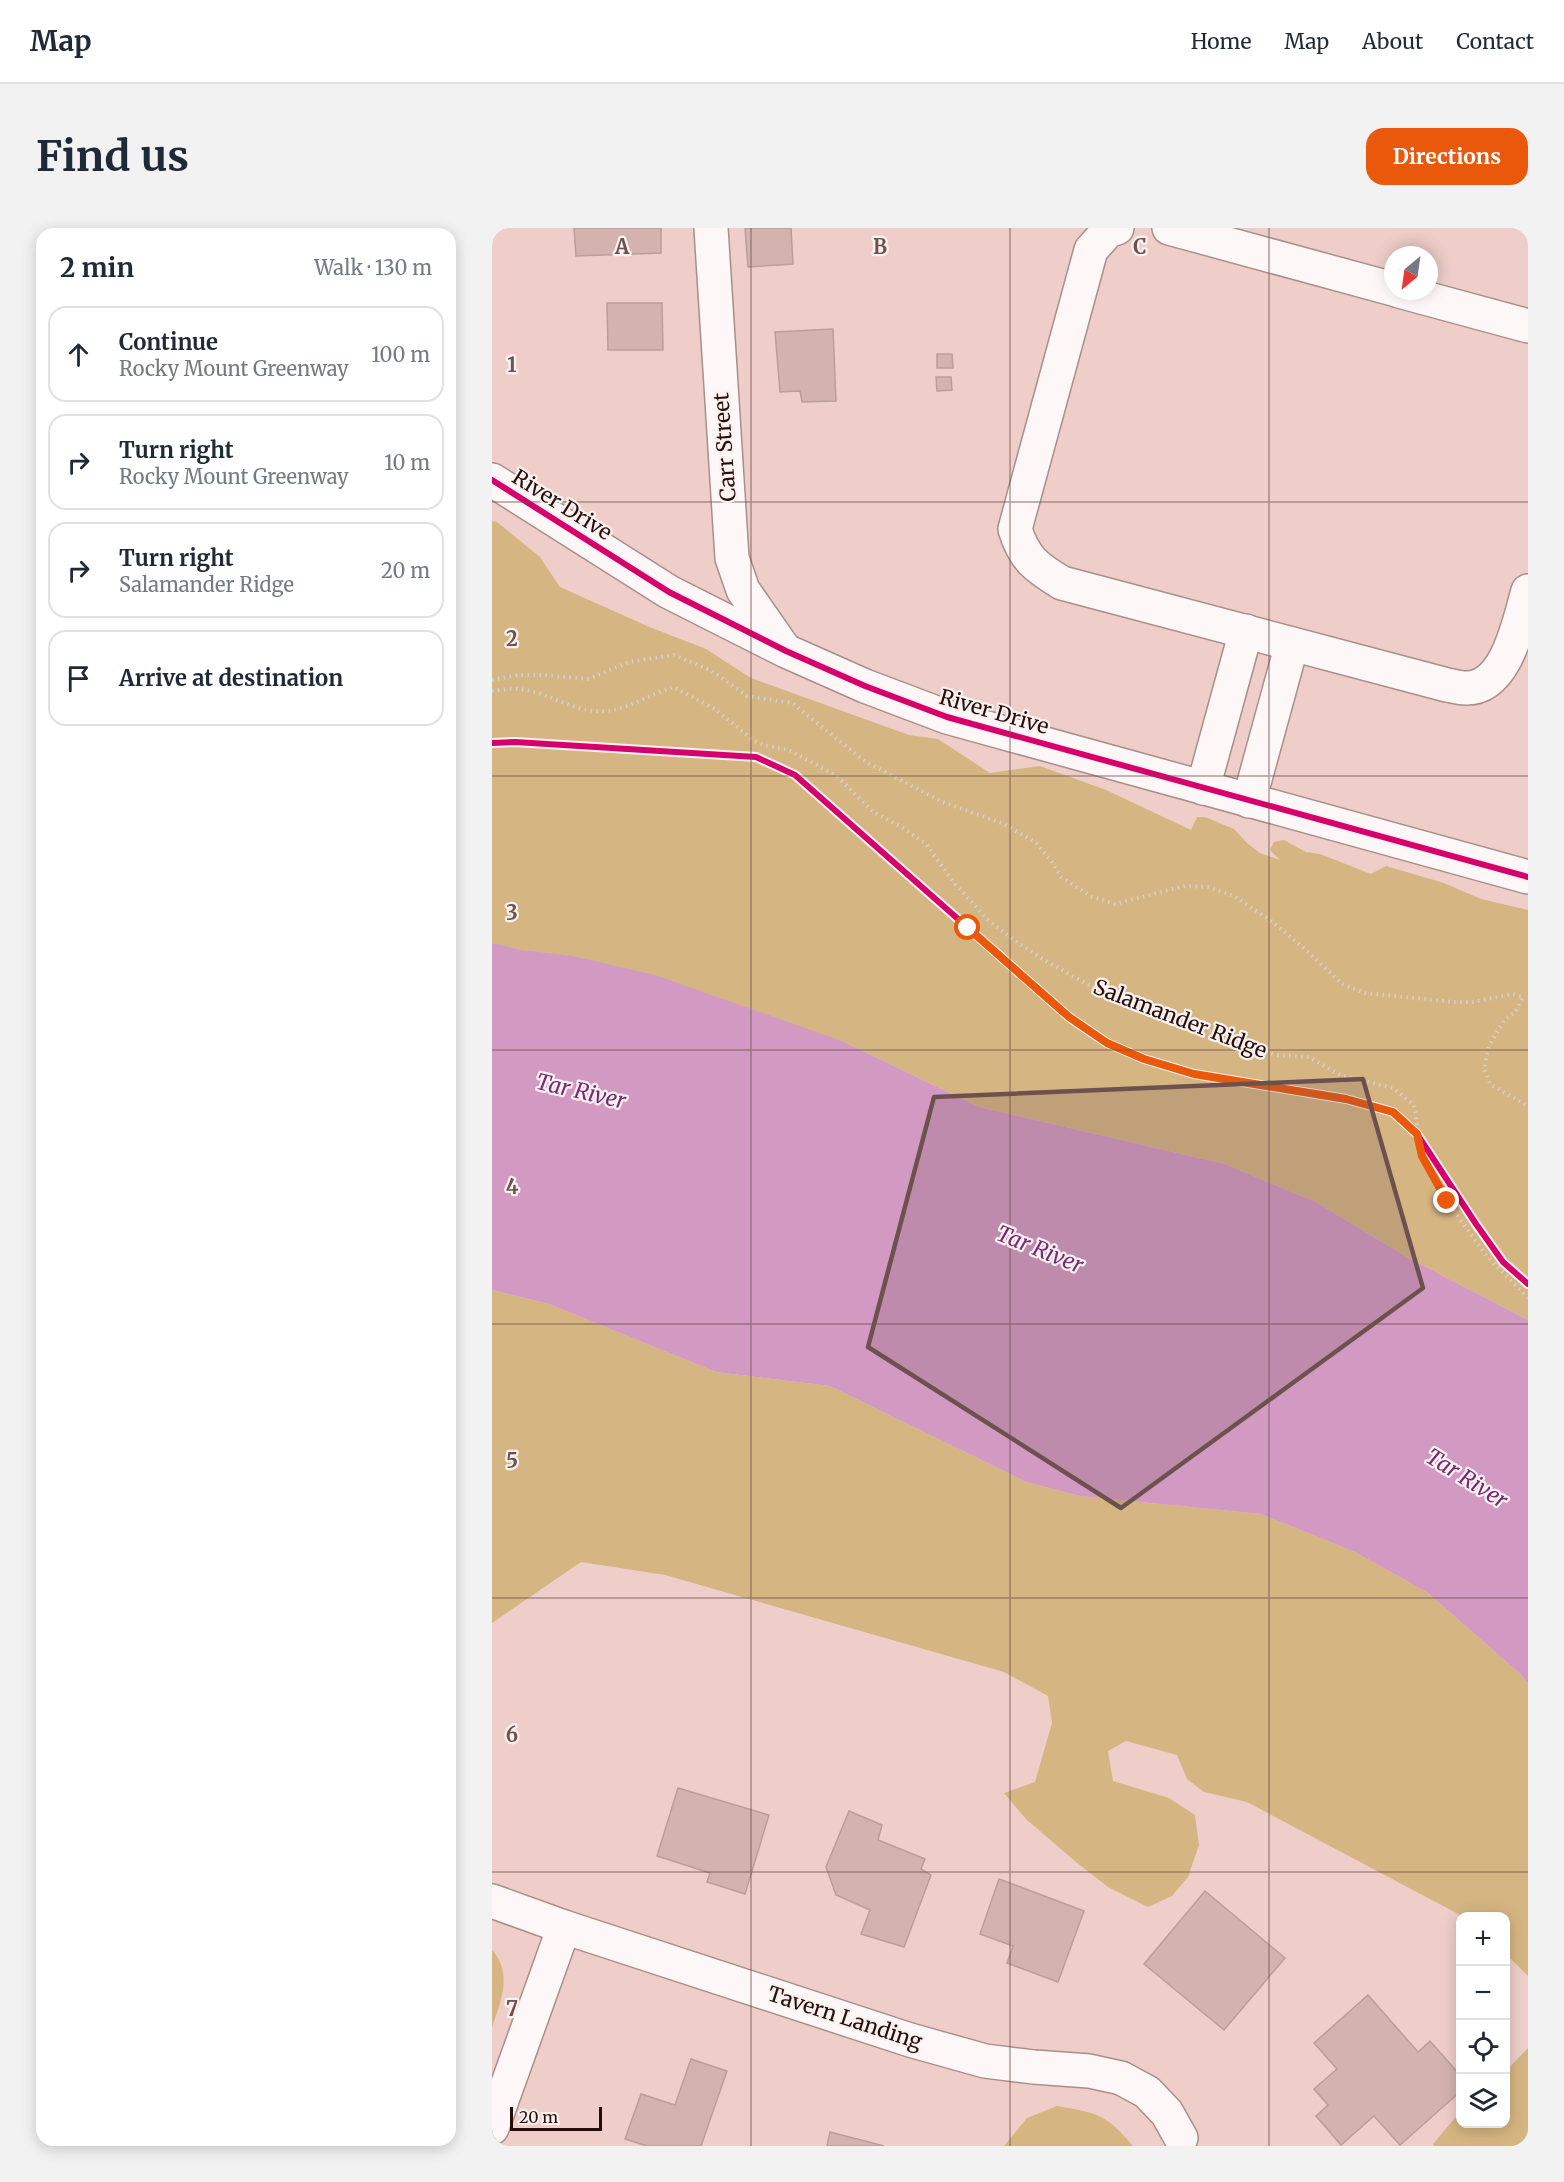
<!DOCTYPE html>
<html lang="en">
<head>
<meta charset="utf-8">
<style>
  :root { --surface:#fff; --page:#f2f2f3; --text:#1f2937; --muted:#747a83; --line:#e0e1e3; --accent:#ea580c }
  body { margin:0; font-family:Merriweather,serif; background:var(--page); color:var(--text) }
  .controls { position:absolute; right:18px; bottom:18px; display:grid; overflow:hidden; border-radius:12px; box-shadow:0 3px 15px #0003 }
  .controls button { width:54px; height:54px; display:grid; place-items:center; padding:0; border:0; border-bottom:2px solid var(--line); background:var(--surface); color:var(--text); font:30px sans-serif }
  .compass { position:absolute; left:892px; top:18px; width:54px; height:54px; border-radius:50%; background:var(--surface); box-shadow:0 3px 15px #0003; rotate:209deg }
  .scale { position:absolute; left:18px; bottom:15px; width:92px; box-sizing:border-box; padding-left:6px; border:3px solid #280e0b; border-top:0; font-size:16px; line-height:21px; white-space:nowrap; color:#280e0b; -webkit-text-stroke:4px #faf2f1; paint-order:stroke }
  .stop { position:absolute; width:18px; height:18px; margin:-14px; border:4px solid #ea580c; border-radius:50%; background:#fff }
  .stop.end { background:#ea580c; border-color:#fff; box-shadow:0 2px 6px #0008 }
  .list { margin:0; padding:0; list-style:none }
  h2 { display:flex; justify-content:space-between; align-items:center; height:78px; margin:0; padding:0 24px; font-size:26px }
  h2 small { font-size:20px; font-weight:400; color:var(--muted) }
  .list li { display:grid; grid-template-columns:39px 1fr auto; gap:18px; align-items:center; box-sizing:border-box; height:96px; margin:0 12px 12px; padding:0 12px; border:2px solid var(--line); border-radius:18px }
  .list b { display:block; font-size:22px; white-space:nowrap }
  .list p { margin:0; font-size:20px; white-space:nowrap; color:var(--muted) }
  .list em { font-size:20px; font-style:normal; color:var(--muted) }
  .icon { flex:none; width:33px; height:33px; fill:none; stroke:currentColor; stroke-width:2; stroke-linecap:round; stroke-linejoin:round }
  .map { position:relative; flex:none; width:1036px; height:1918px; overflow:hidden; border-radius:18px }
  header { display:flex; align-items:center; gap:36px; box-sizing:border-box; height:84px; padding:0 30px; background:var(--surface); border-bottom:2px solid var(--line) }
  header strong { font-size:28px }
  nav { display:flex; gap:33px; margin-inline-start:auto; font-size:21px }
  .intro { display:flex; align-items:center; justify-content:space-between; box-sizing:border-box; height:144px; padding:0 36px }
  h1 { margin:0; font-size:42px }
  .button { padding:15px 27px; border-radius:18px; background:var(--accent); color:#fff; font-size:21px; font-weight:700 }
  main { display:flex; gap:36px; padding:0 36px }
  aside { flex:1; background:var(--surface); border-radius:18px; box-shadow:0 3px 15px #0003 }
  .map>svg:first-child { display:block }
  .green { fill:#d5b582 }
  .water { fill:#d29ac3 }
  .building { fill:#d4b3ae; stroke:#ba9e9a; stroke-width:1.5 }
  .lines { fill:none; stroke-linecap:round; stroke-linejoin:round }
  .minor-casing { stroke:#a98e8a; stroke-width:36 }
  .path { stroke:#d8cecc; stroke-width:4; stroke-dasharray:1.5 4.5; stroke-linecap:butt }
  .minor { stroke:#fdf8f7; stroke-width:33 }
  .cycleway-casing { stroke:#faf2f1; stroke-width:10 }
  .cycleway { stroke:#d6006c; stroke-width:6 }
  .route { stroke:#ea580c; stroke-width:8 }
  .marked { fill:#6e514e; fill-opacity:0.2; stroke:#6e514e; stroke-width:4.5; stroke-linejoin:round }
  .grid { fill:none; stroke:#6e514e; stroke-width:1.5; stroke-opacity:0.55 }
  .labels { text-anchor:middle; stroke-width:4.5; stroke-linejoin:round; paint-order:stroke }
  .street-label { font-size:21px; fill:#280e0b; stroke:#faf2f1 }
  .water-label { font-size:22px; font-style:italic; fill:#782975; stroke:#faf2f1 }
  .grid-label { font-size:20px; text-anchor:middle; font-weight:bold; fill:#6e514e; stroke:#faf2f1; stroke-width:4.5; stroke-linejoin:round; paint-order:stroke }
</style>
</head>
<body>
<header>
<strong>Map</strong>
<nav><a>Home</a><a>Map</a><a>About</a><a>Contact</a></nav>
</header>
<div class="intro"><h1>Find us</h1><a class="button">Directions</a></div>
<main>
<aside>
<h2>2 min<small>Walk · 130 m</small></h2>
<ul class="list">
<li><svg class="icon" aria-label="ahead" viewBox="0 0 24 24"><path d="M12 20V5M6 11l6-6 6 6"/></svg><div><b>Continue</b><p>Rocky Mount Greenway</p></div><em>100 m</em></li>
<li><svg class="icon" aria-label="right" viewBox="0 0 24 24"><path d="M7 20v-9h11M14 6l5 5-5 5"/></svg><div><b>Turn right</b><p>Rocky Mount Greenway</p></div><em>10 m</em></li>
<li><svg class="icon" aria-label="right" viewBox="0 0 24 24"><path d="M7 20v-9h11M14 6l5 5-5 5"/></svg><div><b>Turn right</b><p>Salamander Ridge</p></div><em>20 m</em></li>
<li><svg class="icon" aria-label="arrive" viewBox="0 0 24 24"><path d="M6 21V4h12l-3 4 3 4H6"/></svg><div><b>Arrive at destination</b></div></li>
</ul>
</aside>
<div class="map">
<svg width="1036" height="1918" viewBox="0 0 1036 1918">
  <rect width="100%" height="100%" fill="#efcec9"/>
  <g class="green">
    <polygon points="0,293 5,294 48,329 68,359 155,398 214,421 259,450 417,507 446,511 498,545 548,538 614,562 699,602 705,589 713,589 742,601 755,615 768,625 788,632 778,622 782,614 792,612 814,624 828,626 879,646 894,638 952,655 989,671 1036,682 1036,1092 913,1028 824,974 733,936 487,879 350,813 0,715"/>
    <polygon points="0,1062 57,1076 224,1144 338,1158 534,1254 588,1268 769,1286 863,1324 936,1365 1027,1445 1036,1455 1036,1748 1014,1726 1014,1688 970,1688 755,1574 712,1564 695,1551 685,1527 634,1513 616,1523 621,1553 677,1570 703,1587 707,1617 696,1649 680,1668 656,1679 616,1659 584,1634 534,1591 512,1565 543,1554 560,1495 556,1468 512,1444 173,1347 89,1334 0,1395"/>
    <path d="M0,1722C21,1745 9,1774 0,1799Z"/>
    <polygon points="1036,1820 1036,1918 942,1918 941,1916 968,1884 969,1896 1014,1896 1014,1843"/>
    <path d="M565,1878C606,1885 614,1886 641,1918H512L535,1890Z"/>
  </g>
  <polygon class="water" points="0,715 29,722 80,728 163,747 350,813 487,879 733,936 824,974 913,1028 1036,1092 1036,1455 1027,1445 936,1365 863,1324 769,1286 588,1268 534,1254 338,1158 224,1144 57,1076 0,1062"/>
  <g class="building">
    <polygon points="82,0 169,0 169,25 84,28"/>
    <polygon points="253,0 299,0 301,36 256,39"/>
    <polygon points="115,75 170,75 171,122 116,122"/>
    <polygon points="341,101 344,173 310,174 308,163 288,164 283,104"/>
    <polygon points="445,126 460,126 461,140 445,140"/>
    <polygon points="444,149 459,149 460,162 445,163"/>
    <polygon points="186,1560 277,1587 253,1666 215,1654 218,1645 165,1628"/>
    <polygon points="357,1583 390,1597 386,1612 433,1631 429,1641 439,1647 412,1719 369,1706 378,1682 344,1667 334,1639"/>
    <polygon points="507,1651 592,1683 566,1754 515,1735 521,1718 488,1706"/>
    <polygon points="713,1663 793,1730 732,1802 652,1736"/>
    <polygon points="876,1767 926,1824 938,1813 969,1848 969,1863 908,1917 882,1888 849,1917 824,1888 836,1877 822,1861 845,1841 822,1815"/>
    <polygon points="199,1831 235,1843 209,1918 155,1918 133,1911 149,1866 183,1877"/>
    <polygon points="338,1904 392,1918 335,1918"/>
  </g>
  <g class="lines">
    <defs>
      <g id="minor">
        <polyline points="219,0 240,330 251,362 290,418"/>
        <path d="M625,0L616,3L599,22L523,301C532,331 545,340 570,355L955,457C961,458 968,460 974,460C1015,461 1027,393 1036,363"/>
        <polyline points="677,0 901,61"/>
        <polyline points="907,63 1036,98"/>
        <polyline points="0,252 177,364 294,423 373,458 455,489 1036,649"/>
        <polyline points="711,560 754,403"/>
        <polyline points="757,573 800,416"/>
        <polyline points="0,1673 72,1699 418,1812 493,1833 542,1839 597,1843 629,1850 655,1864 675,1885 689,1910"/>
        <polyline points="0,1900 72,1699"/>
      </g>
    </defs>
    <use href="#minor" class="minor-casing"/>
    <g class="path">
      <polyline points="0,452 26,447 51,447 97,451 137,434 182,427 220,443 255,468 300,475 374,534 451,574 512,596 543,614 558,631 569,649 600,669 623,676 693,658 716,659 742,668 778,692 813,721 850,756 873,765 961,774 981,774 1020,766 1031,769 1023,785 1013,791 997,818 992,841 998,856 1036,878"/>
      <path d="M0,463C9,462 19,460 28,461C56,464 82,485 112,483C136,482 159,466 181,459L223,481L262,513L274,518L297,522L345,548L381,584L411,600L434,616L463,656L495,691L519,710L547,729L595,756L619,765L654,782L691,787L729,810L784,827L817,829L848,847L901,860L922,877L930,928L955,973L993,1026L1036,1070"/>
    </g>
    <use href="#minor" class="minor"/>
    <defs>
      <g id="cycleway">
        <polyline points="0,252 177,364 294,423 373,458 455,489 1036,649"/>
        <polyline points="0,515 23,514 264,529 303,547 577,789 615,815 652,831 702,846 854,871 901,884 925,906 984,996 1011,1034 1036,1056"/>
      </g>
    </defs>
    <use href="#cycleway" class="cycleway-casing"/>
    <use href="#cycleway" class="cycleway"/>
  </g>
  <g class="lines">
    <polyline class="route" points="476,700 577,789 615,815 652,831 702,846 854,871 901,884 925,906 930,928 955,973"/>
  </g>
  <path class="marked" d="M871,851L931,1060L629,1280L376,1119L442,869Z"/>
  <path class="grid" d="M259,0V1918M518,0V1918M777,0V1918M0,274H1036M0,548H1036M0,822H1036M0,1096H1036M0,1370H1036M0,1644H1036"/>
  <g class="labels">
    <g class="street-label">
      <text transform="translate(233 219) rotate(-94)" y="7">Carr Street</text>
      <text transform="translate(70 277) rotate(32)" y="7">River Drive</text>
      <text transform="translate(502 484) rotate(16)" y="7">River Drive</text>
      <text transform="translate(688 791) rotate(21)" y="7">Salamander Ridge</text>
      <text transform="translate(353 1790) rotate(18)" y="7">Tavern Landing</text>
    </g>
    <g class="water-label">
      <text transform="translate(89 863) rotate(13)" y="8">Tar River</text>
      <text transform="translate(548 1021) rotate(22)" y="8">Tar River</text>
      <text transform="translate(975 1250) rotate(32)" y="8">Tar River</text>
    </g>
  </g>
  <g class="grid-label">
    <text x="130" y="26">A</text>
    <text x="388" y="26">B</text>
    <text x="648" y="26">C</text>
    <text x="20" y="144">1</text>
    <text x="20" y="418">2</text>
    <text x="20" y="692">3</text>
    <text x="20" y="966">4</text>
    <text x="20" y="1240">5</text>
    <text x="20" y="1514">6</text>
    <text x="20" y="1788">7</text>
  </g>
</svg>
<div class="controls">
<button>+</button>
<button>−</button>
<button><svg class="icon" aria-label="locate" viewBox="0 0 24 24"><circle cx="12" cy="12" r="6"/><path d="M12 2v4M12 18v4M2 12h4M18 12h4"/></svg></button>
<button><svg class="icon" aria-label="layers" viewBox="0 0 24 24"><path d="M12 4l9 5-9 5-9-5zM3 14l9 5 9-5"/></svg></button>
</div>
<svg class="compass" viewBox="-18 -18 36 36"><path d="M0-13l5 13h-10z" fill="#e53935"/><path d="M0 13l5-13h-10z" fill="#747a83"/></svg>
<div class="scale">20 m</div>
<div class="stop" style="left:476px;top:700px"></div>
<div class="stop end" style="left:955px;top:973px"></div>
</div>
</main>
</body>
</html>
